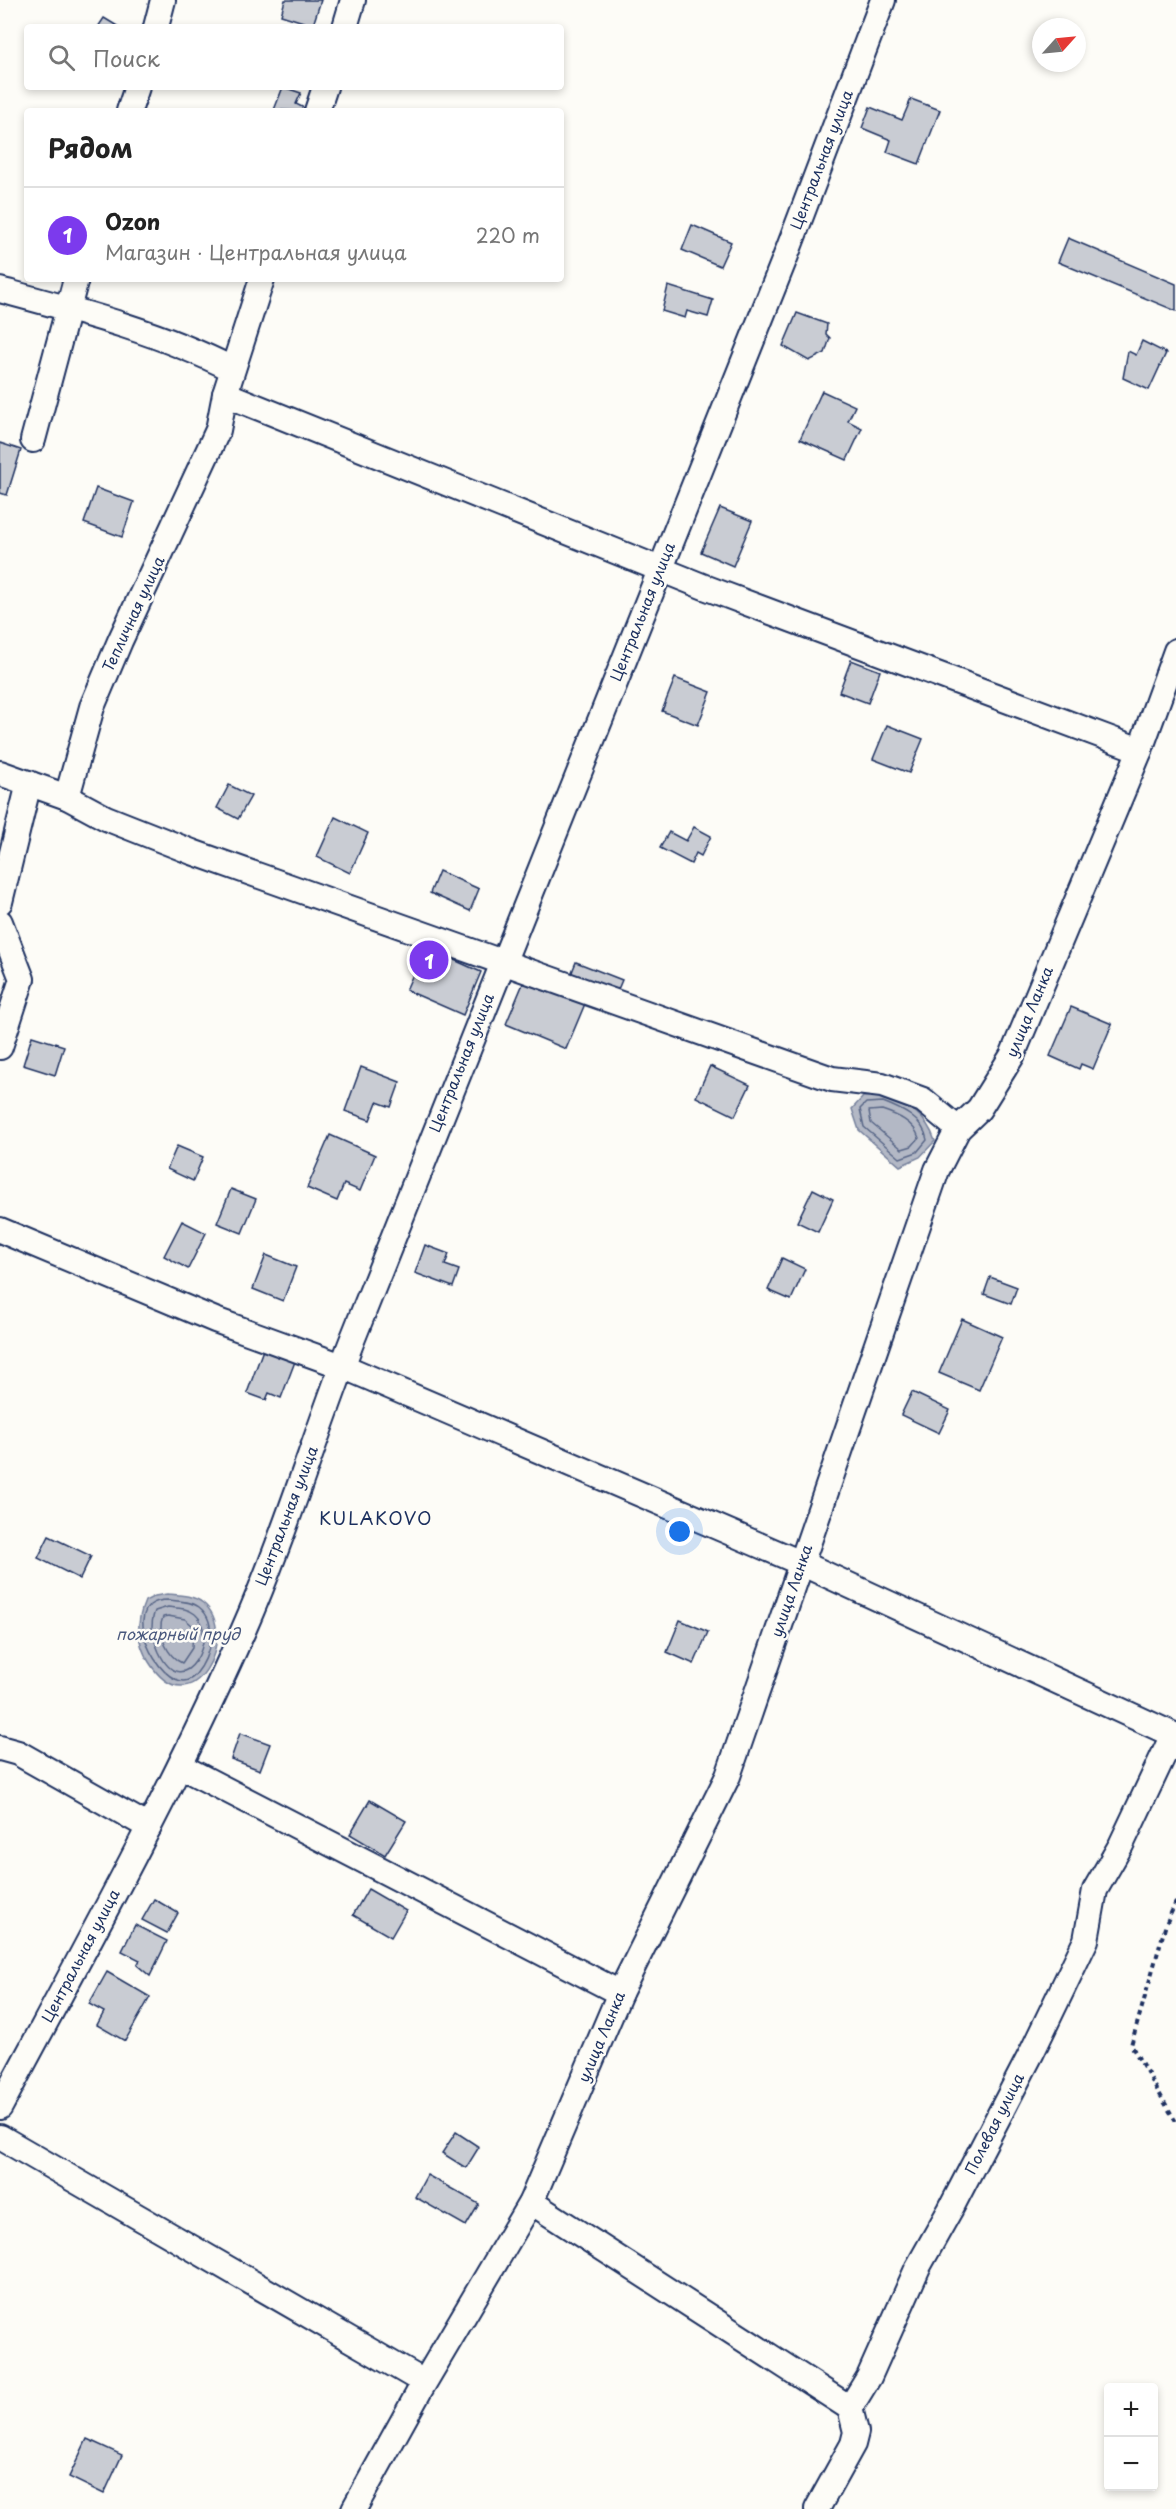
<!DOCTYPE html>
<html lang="ru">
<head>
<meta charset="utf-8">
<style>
  :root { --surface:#fff; --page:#f2f2f2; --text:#222; --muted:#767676; --line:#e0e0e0; --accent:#7c3aed }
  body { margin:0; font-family:"Playpen Sans",sans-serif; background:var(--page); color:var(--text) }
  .controls { position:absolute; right:18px; bottom:18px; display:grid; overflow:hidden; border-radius:6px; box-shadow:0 3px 9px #0003 }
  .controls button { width:54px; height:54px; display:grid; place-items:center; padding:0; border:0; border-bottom:2px solid var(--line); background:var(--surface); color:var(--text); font:30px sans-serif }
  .compass { position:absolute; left:1032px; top:18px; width:54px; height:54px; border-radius:50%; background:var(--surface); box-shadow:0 3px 9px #0003; rotate:63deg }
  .you { position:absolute; left:680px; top:1532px; width:21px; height:21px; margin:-15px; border:4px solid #fff; border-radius:50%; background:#1a73e8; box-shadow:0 0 0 9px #1a73e833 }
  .badge { display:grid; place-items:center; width:39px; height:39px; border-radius:50%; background:var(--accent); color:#fff; font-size:20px; font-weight:700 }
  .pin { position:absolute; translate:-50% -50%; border:3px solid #fff; box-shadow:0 2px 6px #0006 }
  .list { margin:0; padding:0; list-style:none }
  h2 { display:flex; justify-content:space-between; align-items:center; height:78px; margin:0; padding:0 24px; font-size:26px }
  h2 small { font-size:20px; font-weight:400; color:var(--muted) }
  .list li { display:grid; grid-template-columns:39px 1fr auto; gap:18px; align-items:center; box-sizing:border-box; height:96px; padding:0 24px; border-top:2px solid var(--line) }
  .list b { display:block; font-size:22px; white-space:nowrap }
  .list p { margin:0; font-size:20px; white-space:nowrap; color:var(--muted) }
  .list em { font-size:20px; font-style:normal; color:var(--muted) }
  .icon { flex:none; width:33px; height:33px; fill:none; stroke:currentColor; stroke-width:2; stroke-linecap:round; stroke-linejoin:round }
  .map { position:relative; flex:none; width:1176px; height:2509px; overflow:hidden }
  .search { position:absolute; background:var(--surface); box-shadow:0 3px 9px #0003; left:24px; top:24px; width:540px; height:66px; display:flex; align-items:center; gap:15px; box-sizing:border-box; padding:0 21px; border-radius:6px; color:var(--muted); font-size:22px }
  .panel { position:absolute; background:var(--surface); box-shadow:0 3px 9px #0003; left:24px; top:108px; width:540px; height:174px; border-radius:6px }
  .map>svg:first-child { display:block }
  .water { fill:#b3b8c5; stroke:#76819c; stroke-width:1.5 }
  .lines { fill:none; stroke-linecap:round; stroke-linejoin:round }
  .shore { stroke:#586687; stroke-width:1.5 }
  .building { fill:#c9ccd3; stroke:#1b2f5e; stroke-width:1.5 }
  .minor-casing { stroke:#1b2f5e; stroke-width:28 }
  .path { stroke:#1b2f5e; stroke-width:4; stroke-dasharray:4.5 4.5; stroke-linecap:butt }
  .minor { stroke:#fdfcf7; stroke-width:24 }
  .labels { text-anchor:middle; stroke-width:5; stroke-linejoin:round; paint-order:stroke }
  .street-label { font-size:15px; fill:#1b2f5e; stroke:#fdfcf7 }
  .water-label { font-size:16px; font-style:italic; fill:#49587d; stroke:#fdfcf7 }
  .quarter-label { font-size:18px; letter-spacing:1.5px; fill:#1b2f5e; stroke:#fdfcf7 }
</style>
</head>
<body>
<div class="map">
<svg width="1176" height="2509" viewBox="0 0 1176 2509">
  <rect width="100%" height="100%" fill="#fdfcf7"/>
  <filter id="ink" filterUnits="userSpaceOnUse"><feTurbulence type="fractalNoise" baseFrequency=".0167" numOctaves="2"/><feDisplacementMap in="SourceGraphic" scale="12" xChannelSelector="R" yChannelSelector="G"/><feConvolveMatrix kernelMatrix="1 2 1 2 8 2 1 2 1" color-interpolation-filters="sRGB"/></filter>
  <g filter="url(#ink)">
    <g class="water">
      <path d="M885,1096C909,1106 926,1114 935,1141L920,1157L900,1166L859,1130L852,1109L863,1097Z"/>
      <path d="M167,1594C179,1595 193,1595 203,1603C241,1633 192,1731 149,1662C136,1642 136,1622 145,1601L155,1596Z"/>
    </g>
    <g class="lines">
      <g class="shore">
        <path d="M883,1102C901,1109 924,1119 927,1140L917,1152L900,1158L864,1127L860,1109L866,1103Z"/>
        <path d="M882,1110C897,1115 914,1122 919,1138L912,1146L902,1149L871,1123L869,1111Z"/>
        <path d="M168,1600C178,1601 191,1601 199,1607C219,1623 210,1657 196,1674C172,1704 125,1627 150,1605C155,1601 162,1600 168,1600Z"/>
        <path d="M168,1607C177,1608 188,1608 195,1614C220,1634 184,1706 159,1652C153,1638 149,1626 155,1611Z"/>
        <path d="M168,1616L185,1619L193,1626L192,1648L182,1663C168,1657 156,1633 163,1617Z"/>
      </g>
    </g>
    <g class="building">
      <polygon points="285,0 321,0 313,25 281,15"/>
      <polygon points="104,18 119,27 98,27"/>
      <polygon points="283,87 301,93 296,104 304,108 303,111 274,110"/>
      <polygon points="911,99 940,110 919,164 887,152 891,140 862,128 870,107 902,120"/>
      <polygon points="692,225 731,242 720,266 682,250"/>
      <polygon points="1068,238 1176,284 1176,311 1058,262"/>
      <polygon points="668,286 713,300 708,317 687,311 685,318 662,311"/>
      <polygon points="797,313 827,324 826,334 830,338 825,353 809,361 783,346"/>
      <polygon points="1142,341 1166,353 1149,390 1123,378 1128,351 1136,355"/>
      <polygon points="822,391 855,406 848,421 862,428 847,460 800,439"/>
      <polygon points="0,443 21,450 7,495 0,493"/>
      <polygon points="96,488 134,502 122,537 84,523"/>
      <polygon points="720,508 752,521 733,566 701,552"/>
      <polygon points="851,660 880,671 868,703 839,692"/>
      <polygon points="675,678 711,692 698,725 662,711"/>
      <polygon points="887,725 923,739 909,773 873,759"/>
      <polygon points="229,785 251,796 238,819 217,808"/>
      <polygon points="335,817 368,833 350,873 317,857"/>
      <polygon points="694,827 711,836 701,856 696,853 691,864 660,848 669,832 686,841"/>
      <polygon points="439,871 479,889 470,911 430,893"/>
      <polygon points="425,947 481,972 463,1015 406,990"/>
      <polygon points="576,962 622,980 616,994 570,977"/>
      <polygon points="527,974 587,999 566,1049 506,1024"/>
      <polygon points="1071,1007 1112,1024 1093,1069 1081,1064 1079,1069 1050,1056"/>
      <polygon points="32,1036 64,1046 55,1075 23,1065"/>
      <polygon points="710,1066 750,1085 735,1116 696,1097"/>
      <polygon points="361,1067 400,1082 391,1107 377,1102 370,1120 345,1111"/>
      <polygon points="330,1135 375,1155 360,1191 344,1184 337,1201 307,1188"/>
      <polygon points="177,1146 203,1157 193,1181 167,1169"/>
      <polygon points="231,1189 256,1199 242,1233 217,1223"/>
      <polygon points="813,1189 833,1199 818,1232 797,1222"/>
      <polygon points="182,1221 206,1233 188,1269 164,1256"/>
      <polygon points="425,1245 449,1254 445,1265 459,1270 453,1287 415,1273"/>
      <polygon points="266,1255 296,1267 283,1301 253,1289"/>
      <polygon points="782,1258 805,1269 791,1300 768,1290"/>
      <polygon points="990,1277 1017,1287 1011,1304 984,1294"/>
      <polygon points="962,1319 1002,1337 979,1390 939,1373"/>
      <polygon points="264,1347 296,1359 281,1398 269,1393 266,1400 247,1393"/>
      <polygon points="912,1392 950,1410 939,1433 901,1415"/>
      <polygon points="49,1536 91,1556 80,1579 38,1558"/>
      <polygon points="680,1620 708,1632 694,1664 667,1652"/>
      <polygon points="240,1733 270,1744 260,1770 231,1759"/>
      <polygon points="370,1800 406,1821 385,1855 350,1834"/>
      <polygon points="368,1889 406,1911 391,1937 353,1915"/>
      <polygon points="154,1899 178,1913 167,1933 142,1920"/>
      <polygon points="135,1925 167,1941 150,1976 137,1965 140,1960 122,1951"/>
      <polygon points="107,1972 150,1997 125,2041 97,2025 104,2012 89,2004"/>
      <polygon points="456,2132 479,2147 466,2168 442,2153"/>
      <polygon points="427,2175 479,2204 466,2226 415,2197"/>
      <polygon points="87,2439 122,2455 104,2494 69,2477"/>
    </g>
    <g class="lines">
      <defs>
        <g id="minor">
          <polyline points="156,27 163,0"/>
          <polyline points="345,27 353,0"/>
          <polyline points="129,111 137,87"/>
          <polyline points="317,111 325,87"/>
          <path d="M0,290C78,311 160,332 232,369"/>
          <polyline points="225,394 707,588 1140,750"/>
          <polyline points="33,440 76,279"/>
          <polyline points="0,773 67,797 106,818 192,852 832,1079 882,1085 923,1100 958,1129"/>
          <polyline points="67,797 92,707 120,641 218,430 225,394 262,279"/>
          <polyline points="0,902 29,783"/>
          <polyline points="0,922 22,979 0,1047"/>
          <polyline points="0,1230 215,1320 342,1366 801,1563 1176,1736"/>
          <polyline points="0,1748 18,1753 149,1827"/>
          <polyline points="180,1766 620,1993"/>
          <path d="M0,2107C84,1950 171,1794 243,1631C285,1536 315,1435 353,1338L785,258L883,0"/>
          <polyline points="0,2137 424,2382"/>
          <polyline points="531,2202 850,2408"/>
          <polyline points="354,2509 420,2390 531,2202 620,1993 728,1776 937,1170 958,1129 979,1109 1012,1056 1140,750 1176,651"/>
          <polyline points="817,2509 853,2444 856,2432 850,2408 869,2377 918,2267 950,2210 1032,2052 1086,1940 1095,1890 1121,1845 1173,1735"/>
        </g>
      </defs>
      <use href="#minor" class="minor-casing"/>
      <polyline class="path" points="1176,1902 1166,1924 1131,2045 1176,2122"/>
      <use href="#minor" class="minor"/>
    </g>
  </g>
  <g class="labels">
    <g class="street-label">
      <text transform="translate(822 160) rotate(-69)" y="5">Центральная улица</text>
      <text transform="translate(643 612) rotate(-68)" y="5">Центральная улица</text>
      <text transform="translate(134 614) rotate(-65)" y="5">Тепличная улица</text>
      <text transform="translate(1030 1012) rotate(-67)" y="5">улица Ланка</text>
      <text transform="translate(462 1063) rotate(-68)" y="5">Центральная улица</text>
      <text transform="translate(287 1516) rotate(-69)" y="5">Центральная улица</text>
      <text transform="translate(792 1591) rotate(-71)" y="5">улица Ланка</text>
      <text transform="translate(81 1956) rotate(-62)" y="5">Центральная улица</text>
      <text transform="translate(602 2037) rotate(-67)" y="5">улица Ланка</text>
      <text transform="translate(995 2124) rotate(-63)" y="5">Полевая улица</text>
    </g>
    <g class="water-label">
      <text x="178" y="1640">пожарный пруд</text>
    </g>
    <g class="quarter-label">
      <text x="376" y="1525">KULAKOVO</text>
    </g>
  </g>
</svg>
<div class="controls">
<button>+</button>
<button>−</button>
</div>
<svg class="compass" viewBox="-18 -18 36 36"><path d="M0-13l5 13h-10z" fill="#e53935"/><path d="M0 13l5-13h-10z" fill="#767676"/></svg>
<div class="you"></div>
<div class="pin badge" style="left:429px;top:960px">1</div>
<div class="search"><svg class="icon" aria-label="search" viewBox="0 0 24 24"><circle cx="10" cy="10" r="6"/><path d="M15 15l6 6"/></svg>Поиск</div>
<section class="panel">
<h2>Рядом<small></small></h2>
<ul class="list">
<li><span class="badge">1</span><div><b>Ozon</b><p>Магазин · Центральная улица</p></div><em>220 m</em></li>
</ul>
</section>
</div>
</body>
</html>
